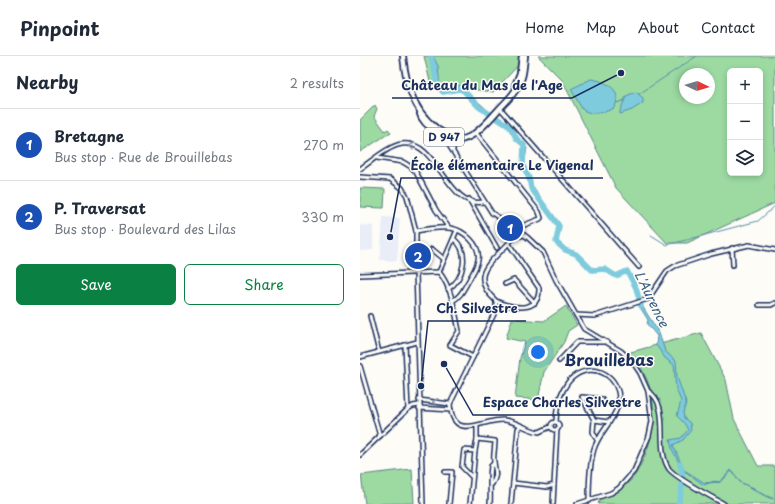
<!DOCTYPE html>
<html lang="en">
<head>
<meta charset="utf-8">
<style>
  :root { --surface:#fff; --page:#f6f6f7; --text:#1f2937; --muted:#747a83; --line:#e0e1e3; --accent:#0b8043 }
  body { margin:0; font-family:"Playpen Sans",sans-serif; background:var(--page); color:var(--text) }
  .controls { position:absolute; right:12px; top:12px; display:grid; overflow:hidden; border-radius:6px; box-shadow:0 2px 6px #0003 }
  .controls button { width:36px; height:36px; display:grid; place-items:center; padding:0; border:0; border-bottom:1px solid var(--line); background:var(--surface); color:var(--text); font:20px sans-serif }
  .compass { position:absolute; left:319px; top:12px; width:36px; height:36px; border-radius:50%; background:var(--surface); box-shadow:0 2px 6px #0003; rotate:94deg }
  .you { position:absolute; left:178px; top:296px; width:14px; height:14px; margin:-10px; border:3px solid #fff; border-radius:50%; background:#1a73e8; box-shadow:0 0 0 6px #1a73e833 }
  .badge { display:grid; place-items:center; width:26px; height:26px; border-radius:50%; background:var(--accent); color:#fff; font-size:13px; font-weight:700 }
  .pin { position:absolute; translate:-50% -50%; border:2px solid #fff; box-shadow:0 1px 4px #0006 }
  .list { margin:0; padding:0; list-style:none }
  h2 { display:flex; justify-content:space-between; align-items:center; height:52px; margin:0; padding:0 16px; font-size:17px }
  h2 small { font-size:13px; font-weight:400; color:var(--muted) }
  .list li { display:grid; grid-template-columns:26px 1fr auto; gap:12px; align-items:center; box-sizing:border-box; height:72px; padding:0 16px; border-top:1px solid var(--line) }
  .list b { display:block; font-size:15px; white-space:nowrap }
  .list p { margin:0; font-size:13px; white-space:nowrap; color:var(--muted) }
  .list em { font-size:13px; font-style:normal; color:var(--muted) }
  .actions { display:flex; gap:8px; padding:12px 16px }
  .actions a { flex:1; padding:9px 0; border:1px solid var(--accent); border-radius:6px; text-align:center; font-size:14px; color:var(--accent) }
  .actions .main { background:var(--accent); color:#fff }
  .icon { flex:none; width:22px; height:22px; fill:none; stroke:currentColor; stroke-width:2; stroke-linecap:round; stroke-linejoin:round }
  .map { position:relative; flex:none; width:415px; height:448px; overflow:hidden }
  header { display:flex; align-items:center; gap:24px; box-sizing:border-box; height:56px; padding:0 20px; background:var(--surface); border-bottom:1px solid var(--line) }
  header strong { font-size:19px }
  nav { display:flex; gap:22px; margin-inline-start:auto; font-size:14px }
  main { display:flex }
  aside { flex:1; background:var(--surface) }
  .map>svg:first-child { display:block }
  .built { fill:#e9edf8 }
  .green { fill:#9cdaa2; stroke:#5c8480; fill-rule:evenodd }
  .water { fill:#7ecbdd; stroke:#568daa }
  .lines { fill:none; stroke-linecap:round; stroke-linejoin:round }
  .stream { stroke:#568daa; stroke-width:1 }
  .river { stroke:#7ecbdd; stroke-width:5.5 }
  .street-casing { stroke:#1b2f5e; stroke-width:6 }
  .primary-casing { stroke:#1b2f5e; stroke-width:8 }
  .street { stroke:#fdfcf7; stroke-width:3 }
  .primary { stroke:#fdfcf7; stroke-width:4.5 }
  .oneway { stroke:#8c96aa }
  .labels { text-anchor:middle; stroke-width:3; stroke-linejoin:round; paint-order:stroke }
  .shield { fill:#fdfcf7; stroke:#5f6c8c; stroke-width:1 }
  .shield-label { font-size:11px; font-weight:bold; fill:#1b2f5e }
  .water-label { font-size:13px; font-style:italic; fill:#395e84; stroke:#fdfcf7 }
  .district-label { font-size:16px; font-weight:bold; fill:#1b2f5e; stroke:#fdfcf7 }
  .leader { fill:none; stroke:#1b2f5e; stroke-width:1.5 }
  .callout-dot { fill:#1b2f5e; stroke:#fdfcf7; stroke-width:1.5 }
  .callout-label { font-size:13px; text-anchor:middle; font-weight:bold; fill:#1b2f5e; stroke:#fdfcf7; stroke-width:3; stroke-linejoin:round; paint-order:stroke }
</style>
</head>
<body>
<header>
<strong>Pinpoint</strong>
<nav><a>Home</a><a>Map</a><a>About</a><a>Contact</a></nav>
</header>
<main>
<aside>
<h2>Nearby<small>2 results</small></h2>
<ul class="list">
<li><span class="badge" style="background:#1a4fb4">1</span><div><b>Bretagne</b><p>Bus stop · Rue de Brouillebas</p></div><em>270 m</em></li>
<li><span class="badge" style="background:#1a4fb4">2</span><div><b>P. Traversat</b><p>Bus stop · Boulevard des Lilas</p></div><em>330 m</em></li>
</ul>
<div class="actions"><a class="main">Save</a><a>Share</a></div>
</aside>
<div class="map">
<svg width="415" height="448" viewBox="0 0 415 448">
  <rect width="100%" height="100%" fill="#fdfcf7"/>
  <filter id="ink" filterUnits="userSpaceOnUse"><feTurbulence type="fractalNoise" baseFrequency=".025" numOctaves="2"/><feDisplacementMap in="SourceGraphic" scale="8" xChannelSelector="R" yChannelSelector="G"/><feConvolveMatrix kernelMatrix="1 2 1 2 8 2 1 2 1" color-interpolation-filters="sRGB"/></filter>
  <g filter="url(#ink)">
    <g class="built">
      <polygon points="23,161 40,162 37,205 20,204"/>
      <polygon points="0,169 13,170 13,194 0,195"/>
    </g>
    <g class="green">
      <polygon points="64,0 167,0 133,36 86,30 71,30"/>
      <path d="M178,0H415V147L327,187H307L256,132L202,24ZM370,15H400V117H370ZM325,18H349V42H325Z"/>
      <polygon points="15,49 17,53 14,60 25,75 28,73 31,76 0,96 0,64"/>
      <polygon points="0,132 25,133 24,152 0,151"/>
      <polygon points="206,250 217,269 208,275 204,286 184,316 178,344 155,342 160,302 165,286 146,282 152,263 184,265"/>
      <path d="M341,277L366,324L374,363L398,410H415V448H238L240,443C250,439 269,429 275,419C294,389 301,347 283,316C280,309 272,303 267,297Z"/>
      <polygon points="52,413 54,447 5,448 1,419"/>
    </g>
    <g class="water">
      <path d="M71,0H73L78,10L80,31L86,35L99,29L132,58L131,59L101,34C92,34 85,40 78,31Z"/>
      <path d="M231,23C247,25 264,35 254,52C245,57 230,60 222,53L211,33Z"/>
      <polygon points="276,36 283,42 283,47 272,54 260,58 260,55 266,40"/>
      <polygon points="137,60 147,66 159,83 167,92 164,109 170,121 172,130 199,167 201,172 197,185 206,193 216,196 232,213 245,212 255,219 268,213 275,226 280,243 278,243 274,227 267,215 256,220 245,213 232,214 216,198 205,194 196,186 199,170 171,132 169,122 163,110 164,89 157,83 150,71 136,61"/>
      <path d="M278,248H281L299,277L305,295L316,305L317,321L326,347L323,357L324,362L330,367L331,374L323,384L313,389L324,414L345,427L360,426L371,414L381,427C394,430 403,440 415,443C405,443 393,431 381,427L372,415L360,426L354,425L344,429L326,416H324L322,420V413L312,393L310,384L321,382L328,374L325,368L317,360L321,345L316,333L314,309L305,302L296,289L297,280L287,268L288,264Z"/>
    </g>
    <g class="lines">
      <g class="stream">
        <polyline points="279,38 337,0"/>
        <polyline points="257,47 265,44"/>
        <polyline points="291,179 307,189 398,165 415,150"/>
        <polyline points="374,417 377,423"/>
        <polyline points="345,427 360,426 366,421"/>
        <polyline points="386,429 394,432"/>
      </g>
      <g class="river">
        <polyline points="71,0 78,31 83,36 99,33 104,35 119,51 150,71 157,83 164,89 163,110 169,122 171,132 199,170 196,186 205,194 216,198 232,214 245,213 256,220 267,215 276,232 281,250"/>
        <path d="M318,448C322,437 325,419 320,408"/>
      </g>
      <defs>
        <g id="street">
          <polyline points="140,52 279,211"/>
          <polyline points="116,77 179,156 181,162 180,163 154,173"/>
          <polyline points="89,80 90,91 132,157 167,181 183,196 196,224 224,273 261,295 272,305 280,317 288,335 292,365 289,380 274,415 259,432 251,437 217,448"/>
          <polyline points="93,94 94,81"/>
          <polyline points="17,102 43,106 51,111 56,116 76,154 89,172"/>
          <path d="M0,113C12,105 28,90 42,88C78,83 87,153 123,146"/>
          <polyline points="0,121 30,123 42,132 47,140 56,175 56,216 63,448"/>
          <polyline points="109,143 137,192"/>
          <path d="M56,175C67,173 80,171 90,172C104,174 121,189 118,204C117,211 112,218 109,224C104,232 101,241 92,245"/>
          <polyline points="157,175 154,181 164,179"/>
          <path d="M154,181C136,204 105,217 136,245V254L90,348C93,387 122,363 144,364C156,365 167,374 179,376L190,371"/>
          <polyline points="372,192 373,209"/>
          <polyline points="72,193 84,203"/>
          <polyline points="79,216 97,174"/>
          <path d="M0,219L79,216C92,232 95,255 99,275L90,289L113,301"/>
          <polyline points="145,228 154,224 175,247"/>
          <path d="M88,233C104,223 110,196 94,183"/>
          <path d="M136,245C152,252 180,258 179,232L149,188"/>
          <polyline points="399,249 411,249 415,247"/>
          <polyline points="216,259 235,260 288,243 307,215 315,210 351,198 389,189 415,194"/>
          <polyline points="10,260 19,296"/>
          <polyline points="45,289 48,353"/>
          <polyline points="0,301 57,286"/>
          <polyline points="199,305 217,286 247,286"/>
          <polyline points="0,310 20,380"/>
          <path d="M288,335C312,349 294,391 309,413C317,423 352,441 364,448"/>
          <polyline points="59,344 90,348"/>
          <polyline points="59,352 91,354"/>
          <polyline points="234,364 222,341 242,343"/>
          <circle cx="195" cy="370" r="4"/>
          <path d="M196,366C196,355 199,340 205,331C216,310 245,308 256,330C268,354 240,372 234,393C230,406 229,431 229,445"/>
          <path d="M117,370V383L135,385C135,392 133,399 134,406C135,415 138,419 132,428"/>
          <polyline points="237,384 233,376 234,364 249,366"/>
          <polyline points="115,395 117,383"/>
          <polyline points="0,399 48,353 53,350 59,349"/>
          <polyline points="85,416 92,416 89,448"/>
          <polyline points="153,427 187,431 194,429 197,373"/>
          <polyline points="110,448 115,395 104,394 102,411 112,421"/>
          <path d="M130,448C131,435 129,423 131,410L134,407"/>
          <polyline points="151,448 158,373 160,370"/>
          <polyline points="193,448 194,429"/>
        </g>
        <g id="primary">
          <path d="M43,0C46,32 56,63 87,79"/>
          <polyline points="155,29 160,17 162,0"/>
          <path d="M60,58C62,66 70,71 76,76C103,98 123,71 139,53C148,44 158,34 162,21C164,15 164,7 165,0"/>
        </g>
      </defs>
      <use href="#street" class="street-casing"/>
      <use href="#primary" class="primary-casing"/>
      <use href="#street" class="street"/>
      <use href="#primary" class="primary"/>
    </g>
    <defs><path id="oneway-chevron" d="M-2-3.5L2.5 0L-2 3.5" fill="none" stroke-width="1.6" stroke-linecap="round" stroke-linejoin="round"/></defs>
    <g class="oneway">
      <use href="#oneway-chevron" transform="translate(52 90) rotate(-166)"/>
      <use href="#oneway-chevron" transform="translate(75 346) rotate(-173)"/>
    </g>
  </g>
  <g class="labels">
    <rect class="shield" x="64" y="72" width="40" height="18" rx="3"/>
    <g class="shield-label">
      <text x="84" y="85">D 947</text>
    </g>
    <g class="water-label">
      <text transform="translate(292 243) rotate(64)" y="5">L'Aurence</text>
    </g>
    <g class="district-label">
      <text x="249" y="310">Brouillebas</text>
    </g>
  </g>
  <path class="leader" d="M261 17L212 42H32M30 181L41 122H243M61 330L68 265H166M84 308L113 359H290"/>
  <g class="callout-dot">
    <circle cx="261" cy="17" r="4"/>
    <circle cx="30" cy="181" r="4"/>
    <circle cx="61" cy="330" r="4"/>
    <circle cx="84" cy="308" r="4"/>
  </g>
  <g class="callout-label">
    <text x="122" y="34">Château du Mas de l'Age</text>
    <text x="142" y="114">École élémentaire Le Vigenal</text>
    <text x="117" y="257">Ch. Silvestre</text>
    <text x="202" y="351">Espace Charles Silvestre</text>
  </g>
</svg>
<div class="controls">
<button>+</button>
<button>−</button>
<button><svg class="icon" aria-label="layers" viewBox="0 0 24 24"><path d="M12 4l9 5-9 5-9-5zM3 14l9 5 9-5"/></svg></button>
</div>
<svg class="compass" viewBox="-18 -18 36 36"><path d="M0-13l5 13h-10z" fill="#e53935"/><path d="M0 13l5-13h-10z" fill="#747a83"/></svg>
<div class="you"></div>
<div class="pin badge" style="left:150px;top:172px;background:#1a4fb4">1</div>
<div class="pin badge" style="left:58px;top:200px;background:#1a4fb4">2</div>
</div>
</main>
</body>
</html>
